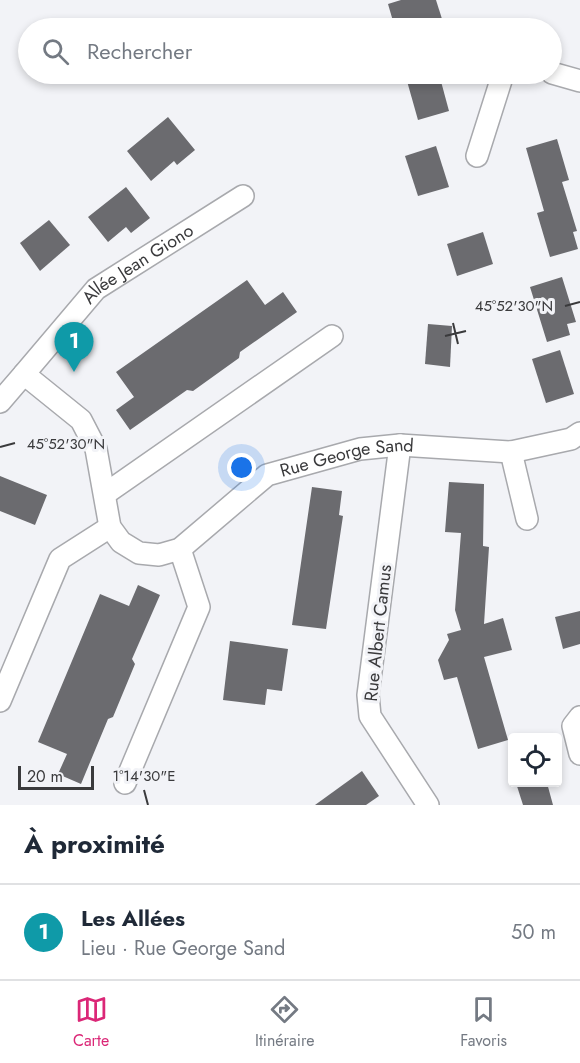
<!DOCTYPE html>
<html lang="fr">
<head>
<meta charset="utf-8">
<style>
  :root { --surface:#fff; --page:#f2f2f3; --text:#1f2937; --muted:#747a83; --line:#e0e1e3; --accent:#db2777 }
  body { margin:0; font-family:Jost,sans-serif; background:var(--page); color:var(--text) }
  .controls { position:absolute; right:18px; bottom:18px; display:grid; overflow:hidden; border-radius:6px; box-shadow:0 3px 9px #0003 }
  .controls button { width:54px; height:54px; display:grid; place-items:center; padding:0; border:0; border-bottom:2px solid var(--line); background:var(--surface); color:var(--text); font:30px sans-serif }
  .scale { position:absolute; left:18px; bottom:15px; width:76px; box-sizing:border-box; padding-left:6px; border:3px solid #3a3a3c; border-top:0; font-size:16px; line-height:21px; white-space:nowrap; color:#3a3a3c; -webkit-text-stroke:4px #f2f3f7; paint-order:stroke }
  .you { position:absolute; left:242px; top:468px; width:21px; height:21px; margin:-15px; border:4px solid #fff; border-radius:50%; background:#1a73e8; box-shadow:0 0 0 9px #1a73e833 }
  .badge { display:grid; place-items:center; width:39px; height:39px; border-radius:50%; background:var(--accent); color:#fff; font-size:20px; font-weight:700 }
  .pin { position:absolute; translate:-50% -50px; filter:drop-shadow(0 2px 3px #0008) }
  .pin::after { content:''; position:absolute; top:32px; width:21px; height:18px; background:inherit; clip-path:polygon(0 0,100% 0,50% 100%) }
  .list { margin:0; padding:0; list-style:none }
  h2 { display:flex; justify-content:space-between; align-items:center; height:78px; margin:0; padding:0 24px; font-size:26px }
  h2 small { font-size:20px; font-weight:400; color:var(--muted) }
  .list li { display:grid; grid-template-columns:39px 1fr auto; gap:18px; align-items:center; box-sizing:border-box; height:96px; padding:0 24px; border-top:2px solid var(--line) }
  .list b { display:block; font-size:22px; white-space:nowrap }
  .list p { margin:0; font-size:20px; white-space:nowrap; color:var(--muted) }
  .list em { font-size:20px; font-style:normal; color:var(--muted) }
  .icon { flex:none; width:33px; height:33px; fill:none; stroke:currentColor; stroke-width:2; stroke-linecap:round; stroke-linejoin:round }
  .map { position:relative; flex:none; width:580px; height:805px; overflow:hidden }
  .search { position:absolute; background:var(--surface); box-shadow:0 3px 9px #0003; left:18px; right:18px; top:18px; height:66px; display:flex; align-items:center; gap:15px; box-sizing:border-box; padding:0 21px; border-radius:33px; color:var(--muted); font-size:22px }
  .sheet { height:174px; background:var(--surface) }
  nav { display:flex; justify-content:space-around; align-items:center; box-sizing:border-box; height:84px; border-top:2px solid var(--line); background:var(--surface); font-size:16px; color:var(--muted) }
  nav a { display:grid; justify-items:center; gap:3px }
  nav .on { color:var(--accent) }
  .map>svg:first-child { display:block }
  .building { fill:#6b6b6f }
  .lines { fill:none; stroke-linecap:round; stroke-linejoin:round }
  .street-casing { stroke:#a8a9ad; stroke-width:24 }
  .street { stroke:#fff; stroke-width:21 }
  .ticks { fill:none; stroke:#3a3a3c; stroke-width:2 }
  .labels { text-anchor:middle; stroke-width:6; stroke-linejoin:round; paint-order:stroke }
  .street-label { font-size:18px; fill:#3a3a3c; stroke:#f2f3f7 }
  .ticks-label { font-size:15px; text-anchor:middle; fill:#3a3a3c; stroke:#f2f3f7; stroke-width:6; stroke-linejoin:round; paint-order:stroke }
</style>
</head>
<body>
<div class="map">
<svg width="580" height="805" viewBox="0 0 580 805">
  <rect width="100%" height="100%" fill="#f2f3f7"/>
  <g class="building">
    <polygon points="401,0 436,0 442,19 409,28 395,28 388,4"/>
    <polygon points="405,74 439,74 449,111 418,120"/>
    <polygon points="168,117 195,150 177,165 174,161 151,181 127,151"/>
    <polygon points="557,139 569,180 562,182 577,231 573,232 578,249 550,257 537,213 544,211 526,148"/>
    <polygon points="436,146 449,187 418,196 405,156"/>
    <polygon points="126,187 150,218 131,233 126,227 108,242 88,217"/>
    <polygon points="49,220 70,245 40,271 20,243"/>
    <polygon points="483,232 493,264 457,276 447,244"/>
    <polygon points="562,277 576,322 567,324 570,335 547,342 530,287"/>
    <polygon points="247,280 265,305 283,292 297,312 240,352 239,358 193,391 187,390 130,430 116,410 134,397 116,372"/>
    <polygon points="428,324 452,326 450,367 425,364"/>
    <polygon points="560,350 574,394 546,403 532,359"/>
    <polygon points="0,476 47,495 35,525 0,511"/>
    <polygon points="449,482 484,484 483,546 489,547 484,624 503,618 512,650 484,657 508,740 478,749 457,677 444,680 438,660 449,640 447,634 461,630 455,610 461,533 445,532"/>
    <polygon points="312,487 342,491 339,515 343,516 326,629 292,625"/>
    <polygon points="138,585 160,595 132,659 135,664 113,717 108,719 81,784 58,774 67,754 38,742 100,594 129,606"/>
    <polygon points="580,611 580,644 563,649 555,617"/>
    <polygon points="230,641 288,649 282,691 267,689 265,705 223,700"/>
    <polygon points="362,771 379,796 366,805 315,805"/>
    <polygon points="516,783 547,783 553,805 523,805"/>
  </g>
  <g class="lines">
    <defs>
      <g id="street">
        <polyline points="552,73 580,81"/>
        <polyline points="477,156 503,74"/>
        <path id="s1" d="M24,374L96,289L243,196"/>
        <path id="s2" d="M0,402L24,374L81,420L96,449L110,527L121,542L139,553L159,555L180,549L267,475L360,449L400,445L511,452"/>
        <polyline points="400,445 368,695 370,716 428,805"/>
        <polyline points="105,494 332,336"/>
        <polyline points="527,519 511,452 571,439 580,433"/>
        <polyline points="0,701 60,559 110,527"/>
        <polyline points="580,717 573,726 580,754"/>
        <polyline points="125,783 199,607 180,549"/>
      </g>
    </defs>
    <use href="#street" class="street-casing"/>
    <use href="#street" class="street"/>
  </g>
  <path class="ticks" d="M565,306L580,302M453,323L458,344M445,336L466,331M0,447L15,443M144,790L148,805"/>
  <g class="labels">
    <g class="street-label">
      <text dy="6" stroke="none"><textPath href="#s1" startOffset="160">Allée Jean Giono</textPath></text>
      <text dy="6" stroke="none"><textPath href="#s2" startOffset="500">Rue George Sand</textPath></text>
      <text transform="translate(378 633) rotate(-84)" y="6">Rue Albert Camus</text>
    </g>
  </g>
  <g class="ticks-label">
    <text x="514" y="311">45°52'30"N</text>
    <text x="66" y="449">45°52'30"N</text>
    <text x="144" y="781">1°14'30"E</text>
  </g>
</svg>
<div class="controls">
<button><svg class="icon" aria-label="locate" viewBox="0 0 24 24"><circle cx="12" cy="12" r="6"/><path d="M12 2v4M12 18v4M2 12h4M18 12h4"/></svg></button>
</div>
<div class="scale">20 m</div>
<div class="you"></div>
<div class="pin badge" style="left:74px;top:372px;background:#0f9aa8">1</div>
<div class="search"><svg class="icon" aria-label="search" viewBox="0 0 24 24"><circle cx="10" cy="10" r="6"/><path d="M15 15l6 6"/></svg>Rechercher</div>
</div>
<section class="sheet">
<h2>À proximité<small></small></h2>
<ul class="list">
<li><span class="badge" style="background:#0f9aa8">1</span><div><b>Les Allées</b><p>Lieu · Rue George Sand</p></div><em>50 m</em></li>
</ul>
</section>
<nav>
<a class="on"><svg class="icon" aria-label="map" viewBox="0 0 24 24"><path d="M3 6l6-2 6 2 6-2v14l-6 2-6-2-6 2zM9 4v14M15 6v14"/></svg>Carte</a>
<a><svg class="icon" aria-label="directions" viewBox="0 0 24 24"><path d="M12 3l9 9-9 9-9-9zM9 14v-3h6M13 9l2 2-2 2"/></svg>Itinéraire</a>
<a><svg class="icon" aria-label="saved" viewBox="0 0 24 24"><path d="M7 4h10v16l-5-4-5 4z"/></svg>Favoris</a>
</nav>
</body>
</html>
